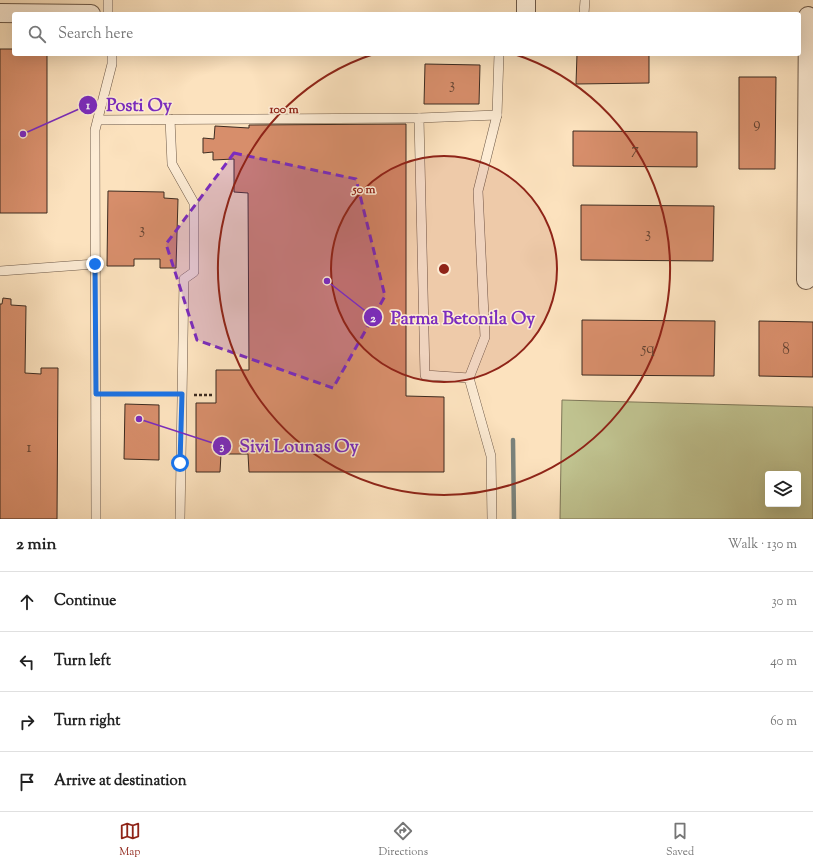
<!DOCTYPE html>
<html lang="en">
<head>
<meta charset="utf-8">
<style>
  :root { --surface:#fff; --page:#f2f2f2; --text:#222; --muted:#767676; --line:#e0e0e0; --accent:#8f2418 }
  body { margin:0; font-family:"Sorts Mill Goudy",serif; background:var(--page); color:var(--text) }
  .controls { position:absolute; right:12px; bottom:12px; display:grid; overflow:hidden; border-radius:4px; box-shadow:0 4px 16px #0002 }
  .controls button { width:36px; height:36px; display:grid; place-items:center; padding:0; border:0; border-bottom:1px solid var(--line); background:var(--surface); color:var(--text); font:20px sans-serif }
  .stop { position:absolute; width:12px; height:12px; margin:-9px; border:3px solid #1a73e8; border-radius:50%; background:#fff }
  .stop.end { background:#1a73e8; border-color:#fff; box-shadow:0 1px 4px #0008 }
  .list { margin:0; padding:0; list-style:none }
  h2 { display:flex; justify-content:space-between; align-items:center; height:52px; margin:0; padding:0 16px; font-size:17px }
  h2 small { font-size:13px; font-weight:400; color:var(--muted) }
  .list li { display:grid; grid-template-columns:26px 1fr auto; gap:12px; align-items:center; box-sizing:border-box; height:60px; padding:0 16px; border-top:1px solid var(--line) }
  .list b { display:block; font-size:15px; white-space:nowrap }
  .list em { font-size:13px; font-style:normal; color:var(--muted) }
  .icon { flex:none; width:22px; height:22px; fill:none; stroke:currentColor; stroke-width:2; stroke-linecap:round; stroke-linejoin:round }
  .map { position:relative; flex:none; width:813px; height:519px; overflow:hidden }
  .search { position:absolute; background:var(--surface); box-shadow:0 4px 16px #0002; left:12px; right:12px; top:12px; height:44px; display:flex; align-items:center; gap:10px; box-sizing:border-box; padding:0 14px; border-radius:4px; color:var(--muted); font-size:15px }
  .sheet { height:292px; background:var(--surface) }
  nav { display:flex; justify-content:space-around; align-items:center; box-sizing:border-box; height:56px; border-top:1px solid var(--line); background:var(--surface); font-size:11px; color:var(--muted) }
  nav a { display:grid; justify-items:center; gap:2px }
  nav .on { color:var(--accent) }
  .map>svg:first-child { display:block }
  .green { fill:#c0c390; stroke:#7e7758; fill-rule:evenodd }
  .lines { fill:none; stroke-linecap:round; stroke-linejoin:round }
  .stream { stroke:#7a827c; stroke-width:4.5 }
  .building { fill:#d78e6b; stroke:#3d2b20 }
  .service-casing { stroke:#6d5948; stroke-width:10 }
  .minor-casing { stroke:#6d5948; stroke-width:20 }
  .path { stroke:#3d2b20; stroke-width:2.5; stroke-dasharray:3 2; stroke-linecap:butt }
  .service { stroke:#fdecd5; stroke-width:9 }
  .minor { stroke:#fdecd5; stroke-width:18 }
  .route { stroke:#1a73e8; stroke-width:5 }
  .marked { fill:#7b2cbf; fill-opacity:0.2; stroke:#7b2cbf; stroke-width:3; stroke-dasharray:8 5; stroke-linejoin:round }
  .ring { fill:none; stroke:#8f2418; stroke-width:2 }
  .labels { text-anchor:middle; stroke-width:3; stroke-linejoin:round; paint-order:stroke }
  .number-label { font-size:15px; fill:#644433 }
  .centre { fill:#8f2418; stroke:#fdecd5; stroke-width:2 }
  .ring-label { font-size:12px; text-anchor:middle; font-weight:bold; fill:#8f2418; stroke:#fdecd5; stroke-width:3; stroke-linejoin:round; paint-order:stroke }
  .leader { fill:none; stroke:#7b2cbf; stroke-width:1.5 }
  .callout-dot { fill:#7b2cbf; stroke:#fdecd5; stroke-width:1.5 }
  .mark-label { font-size:12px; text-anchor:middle; font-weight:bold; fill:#fff }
  .callout-label { font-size:18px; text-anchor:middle; font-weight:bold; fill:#7b2cbf; stroke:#fdecd5; stroke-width:3; stroke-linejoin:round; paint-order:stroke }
</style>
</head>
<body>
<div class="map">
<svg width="813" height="519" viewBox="0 0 813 519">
  <rect width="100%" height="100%" fill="#fce2be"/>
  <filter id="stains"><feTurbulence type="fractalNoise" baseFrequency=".005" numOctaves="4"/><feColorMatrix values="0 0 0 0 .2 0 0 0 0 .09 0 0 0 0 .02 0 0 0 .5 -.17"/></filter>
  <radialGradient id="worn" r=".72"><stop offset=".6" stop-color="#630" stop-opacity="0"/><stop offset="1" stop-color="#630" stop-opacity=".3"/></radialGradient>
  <path class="green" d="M562,400L813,407V519H560ZM768,474H798V504H768Z"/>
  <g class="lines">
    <polyline class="stream" points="513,440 514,519"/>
  </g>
  <g class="building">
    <polygon points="0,49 14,49 14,54 47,54 47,213 0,213"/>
    <polygon points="577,54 649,54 649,83 576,84"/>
    <polygon points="425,64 480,65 479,104 424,104"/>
    <polygon points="739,77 776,77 775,169 739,169"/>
    <polygon points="406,124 406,396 444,397 444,472 249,472 248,454 221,454 220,472 196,472 196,403 216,403 216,370 249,370 248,193 234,192 234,159 213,160 213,152 203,153 203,138 214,139 215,126 249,128 249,125"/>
    <polygon points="573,131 697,132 697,167 573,166"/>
    <polygon points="108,191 164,192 164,198 178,199 176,268 160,268 160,259 134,259 134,266 107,266"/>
    <polygon points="581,205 714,206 713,261 581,260"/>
    <polygon points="3,298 11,299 11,305 26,306 25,373 41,374 41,368 58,368 57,519 0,519 0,304 2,304"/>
    <polygon points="582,320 715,321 714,376 582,375"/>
    <polygon points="759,321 813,322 813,377 759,376"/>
    <polygon points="125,404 159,405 159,460 124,459"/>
  </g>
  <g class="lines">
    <defs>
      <g id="service">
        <polyline points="108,14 108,0"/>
        <polyline points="584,14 585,0"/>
        <polyline points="170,119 172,164 194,203 194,272 184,279 180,519"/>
        <polyline points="98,120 419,118"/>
        <polyline points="0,271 95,264"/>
        <polyline points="469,378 485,337 478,191 497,115"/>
        <polyline points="96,519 95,130 112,64 112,54"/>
        <polyline points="492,519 491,456 469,378 425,375 419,118 497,115 499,54"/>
      </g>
      <g id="minor">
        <polyline points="526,0 526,14"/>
        <polyline points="0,13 91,14"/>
        <polyline points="806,280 808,16"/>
      </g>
    </defs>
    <use href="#service" class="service-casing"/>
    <use href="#minor" class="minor-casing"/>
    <g class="path">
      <polyline points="106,394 171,394"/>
      <polyline points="194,395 212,395"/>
    </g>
    <use href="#service" class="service"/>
    <use href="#minor" class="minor"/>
  </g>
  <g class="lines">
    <polyline class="route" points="95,264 96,394 182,394 180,463"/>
  </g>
  <path class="marked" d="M234,153L356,179L385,296L333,388L197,340L166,244Z"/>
  <circle cx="444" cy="269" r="113" fill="#8f2418" fill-opacity=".12"/>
  <g class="ring">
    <circle cx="444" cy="269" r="113"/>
    <path d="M514 54A226 226 0 1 1 374 54"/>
  </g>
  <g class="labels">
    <g class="number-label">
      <text x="452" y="89">3</text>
      <text x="757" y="128">9</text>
      <text x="635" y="154">7</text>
      <text x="142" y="234">3</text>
      <text x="648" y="238">3</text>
      <text x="648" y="353">5q</text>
      <text x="786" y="354">8</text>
      <text x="29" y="452">1</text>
    </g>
  </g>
  <circle cx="444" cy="269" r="6" class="centre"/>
  <g class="ring-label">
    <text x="284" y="113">100 m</text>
    <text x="364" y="193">50 m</text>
  </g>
  <path class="leader" d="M23 134L88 105M327 281L373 317M139 419L222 446"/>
  <g class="callout-dot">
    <circle cx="23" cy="134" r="4"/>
    <circle cx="327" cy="281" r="4"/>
    <circle cx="139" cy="419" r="4"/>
    <circle cx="88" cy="105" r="10"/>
    <circle cx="373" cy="317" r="10"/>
    <circle cx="222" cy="446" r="10"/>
  </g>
  <g class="mark-label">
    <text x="88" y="109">1</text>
    <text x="373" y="322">2</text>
    <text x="222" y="450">3</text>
  </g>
  <g class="callout-label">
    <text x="139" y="111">Posti Oy</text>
    <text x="463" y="324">Parma Betonila Oy</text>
    <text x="299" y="452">Sivi Lounas Oy</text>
  </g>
  <rect width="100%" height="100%" filter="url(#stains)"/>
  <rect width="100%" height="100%" fill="url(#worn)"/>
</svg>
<div class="controls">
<button><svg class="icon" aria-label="layers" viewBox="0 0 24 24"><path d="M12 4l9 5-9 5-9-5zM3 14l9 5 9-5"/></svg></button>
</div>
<div class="stop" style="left:180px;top:463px"></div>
<div class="stop end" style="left:95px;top:264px"></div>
<div class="search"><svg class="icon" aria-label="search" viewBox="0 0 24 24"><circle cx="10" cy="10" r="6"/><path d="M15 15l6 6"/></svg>Search here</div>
</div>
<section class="sheet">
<h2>2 min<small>Walk · 130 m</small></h2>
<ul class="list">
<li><svg class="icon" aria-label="ahead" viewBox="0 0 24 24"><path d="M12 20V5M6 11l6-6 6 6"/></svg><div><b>Continue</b></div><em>30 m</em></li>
<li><svg class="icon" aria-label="left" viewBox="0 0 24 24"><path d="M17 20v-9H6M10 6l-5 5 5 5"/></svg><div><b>Turn left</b></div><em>40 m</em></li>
<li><svg class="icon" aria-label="right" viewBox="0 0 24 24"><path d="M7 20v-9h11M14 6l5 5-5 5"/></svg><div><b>Turn right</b></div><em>60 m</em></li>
<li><svg class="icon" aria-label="arrive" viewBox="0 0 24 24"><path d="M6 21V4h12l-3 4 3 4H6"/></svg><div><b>Arrive at destination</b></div></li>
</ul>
</section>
<nav>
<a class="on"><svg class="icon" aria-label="map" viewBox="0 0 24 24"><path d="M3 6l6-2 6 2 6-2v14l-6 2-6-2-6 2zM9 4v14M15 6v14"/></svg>Map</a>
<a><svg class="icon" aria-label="directions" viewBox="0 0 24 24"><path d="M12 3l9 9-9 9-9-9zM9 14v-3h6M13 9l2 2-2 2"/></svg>Directions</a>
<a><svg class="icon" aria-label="saved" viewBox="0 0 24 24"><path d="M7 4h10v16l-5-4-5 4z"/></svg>Saved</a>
</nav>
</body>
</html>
